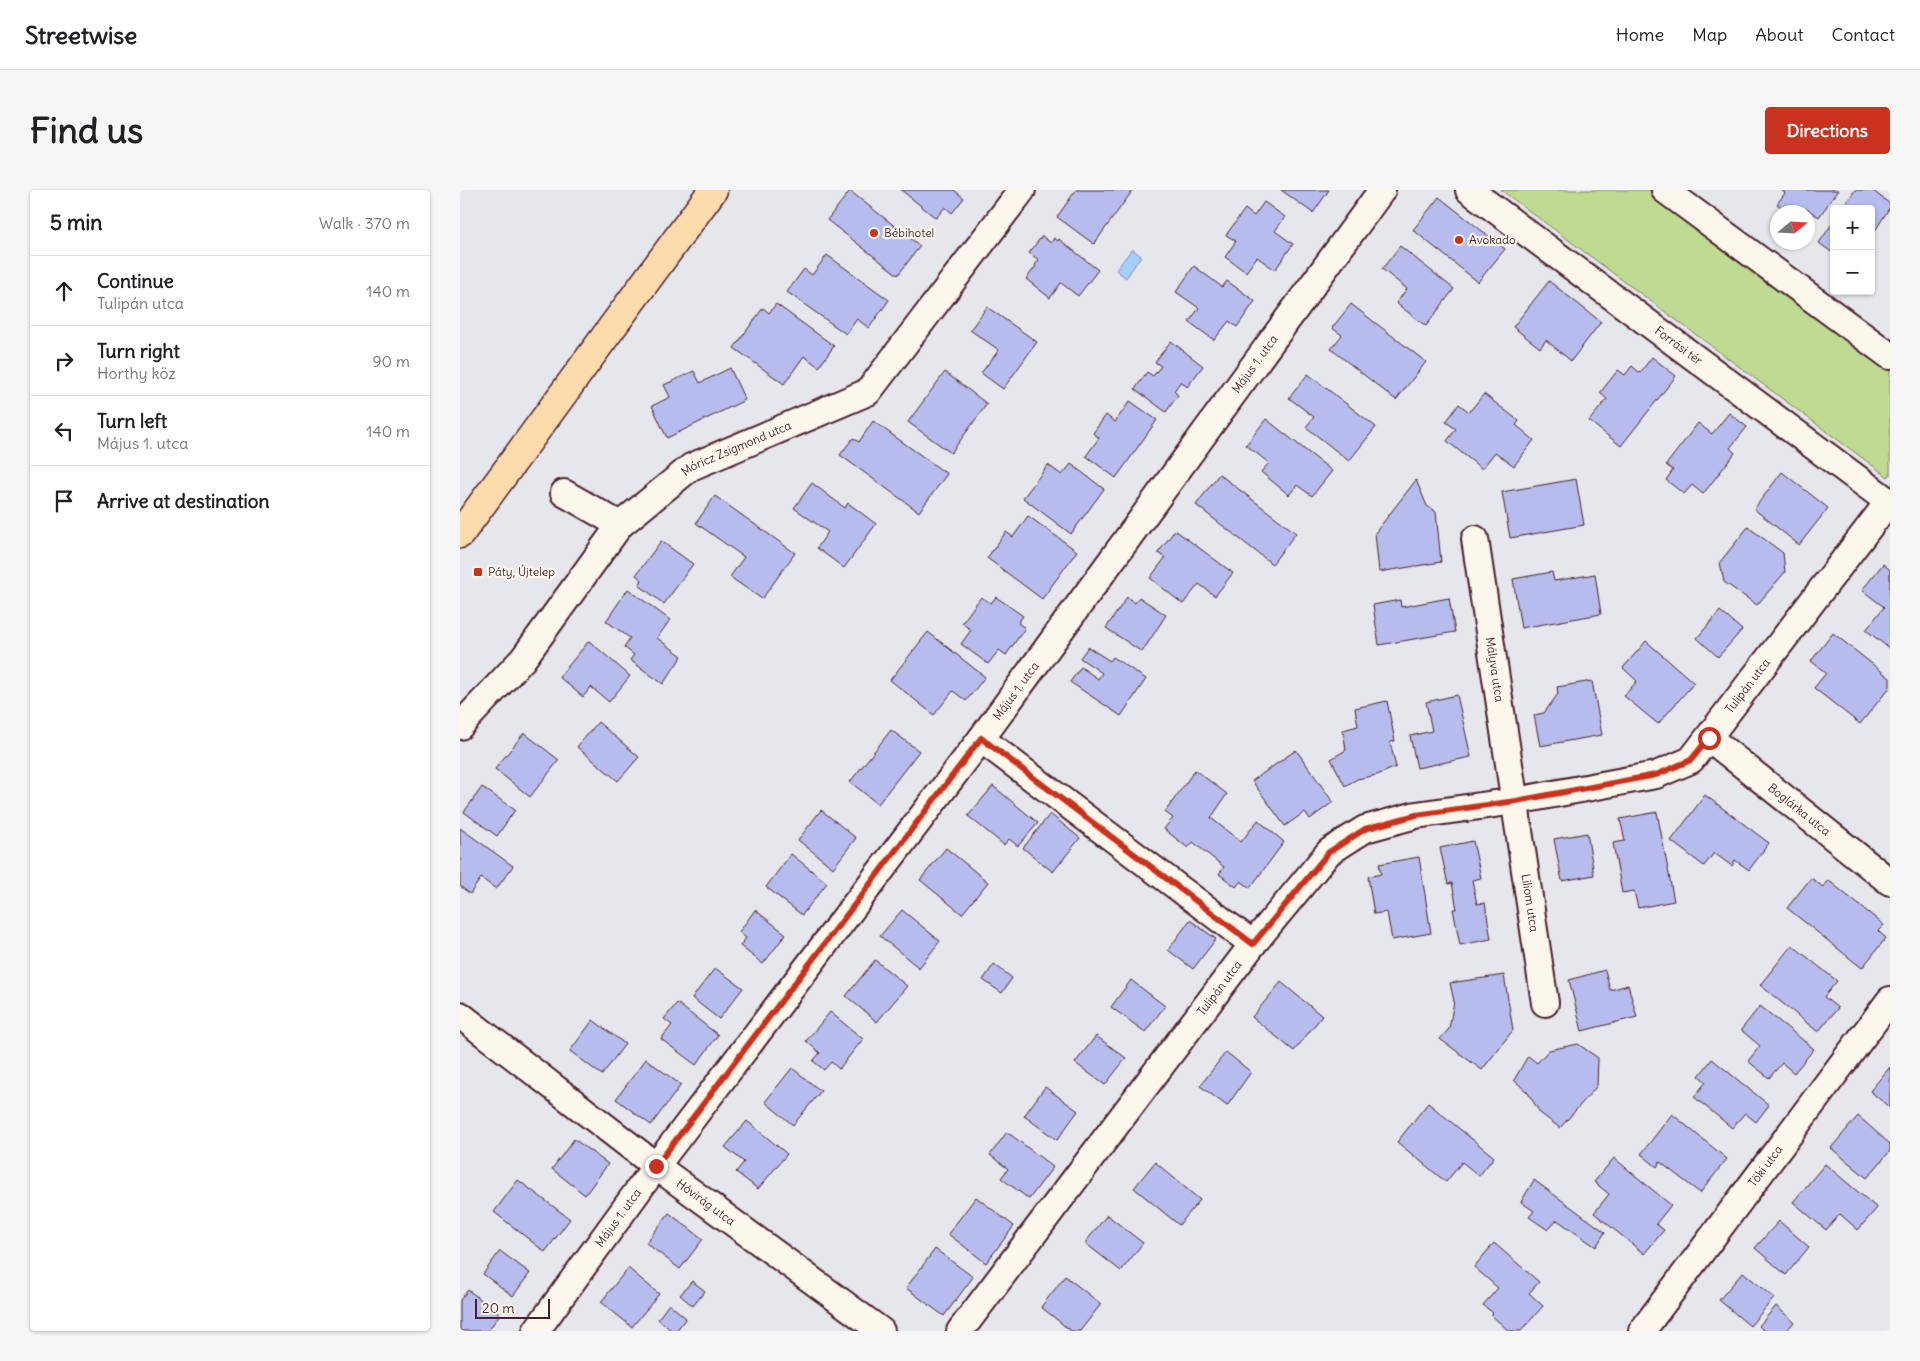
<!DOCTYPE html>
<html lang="en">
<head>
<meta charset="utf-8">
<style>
  :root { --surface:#fff; --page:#f6f6f6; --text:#202124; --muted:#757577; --line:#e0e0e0; --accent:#c8321e }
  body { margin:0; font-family:Delius,sans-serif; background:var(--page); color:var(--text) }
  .controls { position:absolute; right:15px; top:15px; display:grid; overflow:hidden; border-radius:5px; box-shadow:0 1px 4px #0004 }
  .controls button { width:45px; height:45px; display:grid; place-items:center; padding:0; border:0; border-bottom:1px solid var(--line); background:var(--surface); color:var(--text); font:25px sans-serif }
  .compass { position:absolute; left:1310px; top:15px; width:45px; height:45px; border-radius:50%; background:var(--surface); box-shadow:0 1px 4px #0004; rotate:72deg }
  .scale { position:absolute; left:15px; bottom:12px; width:75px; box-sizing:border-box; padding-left:5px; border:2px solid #4a1f2b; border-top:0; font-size:14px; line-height:18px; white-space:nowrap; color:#4a1f2b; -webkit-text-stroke:4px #fbf7ec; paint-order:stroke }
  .stop { position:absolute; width:15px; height:15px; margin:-11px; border:4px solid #c8321e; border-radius:50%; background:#fff }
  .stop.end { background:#c8321e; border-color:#fff; box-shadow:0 1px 5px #0008 }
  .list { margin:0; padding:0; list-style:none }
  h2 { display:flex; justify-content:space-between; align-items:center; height:65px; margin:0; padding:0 20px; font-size:21px }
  h2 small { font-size:16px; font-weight:400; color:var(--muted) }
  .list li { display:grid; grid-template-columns:32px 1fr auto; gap:15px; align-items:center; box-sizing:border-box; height:70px; padding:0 20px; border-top:1px solid var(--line) }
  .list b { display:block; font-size:19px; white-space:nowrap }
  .list p { margin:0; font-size:16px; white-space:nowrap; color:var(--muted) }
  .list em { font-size:16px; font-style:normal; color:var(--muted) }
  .icon { flex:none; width:28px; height:28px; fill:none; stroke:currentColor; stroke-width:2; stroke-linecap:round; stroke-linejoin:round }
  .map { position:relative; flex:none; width:1430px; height:1141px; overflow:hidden; border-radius:5px }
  header { display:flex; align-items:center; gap:30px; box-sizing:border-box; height:70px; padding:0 25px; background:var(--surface); border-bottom:1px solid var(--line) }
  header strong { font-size:24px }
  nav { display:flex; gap:28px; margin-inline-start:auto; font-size:18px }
  .intro { display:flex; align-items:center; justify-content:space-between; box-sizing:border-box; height:120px; padding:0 30px }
  h1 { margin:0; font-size:35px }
  .button { padding:12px 22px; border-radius:5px; background:var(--accent); color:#fff; font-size:18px; font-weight:700 }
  main { display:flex; gap:30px; padding:0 30px }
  aside { flex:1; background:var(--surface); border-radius:5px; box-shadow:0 1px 4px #0004 }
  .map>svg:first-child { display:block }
  .green { fill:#bfdb92; stroke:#847d5e }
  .water { fill:#a2d0fd; stroke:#7f89a9 }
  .building { fill:#b6bdee; stroke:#4a1f2b }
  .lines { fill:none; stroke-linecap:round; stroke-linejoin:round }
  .minor-casing { stroke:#4a1f2b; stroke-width:30 }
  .major-casing { stroke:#4a1f2b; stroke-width:31 }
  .minor { stroke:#fbf7ec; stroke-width:26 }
  .major { stroke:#fedbac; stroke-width:28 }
  .route { stroke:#c8321e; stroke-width:6 }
  .poi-dot { fill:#c8321e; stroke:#fbf7ec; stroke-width:2 }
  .labels { text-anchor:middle; stroke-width:4.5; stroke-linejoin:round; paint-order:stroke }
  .poi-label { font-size:12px; fill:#4a1f2b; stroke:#fbf7ec; text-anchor:start }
  .street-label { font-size:12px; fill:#4a1f2b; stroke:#fbf7ec }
</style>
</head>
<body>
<header>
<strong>Streetwise</strong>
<nav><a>Home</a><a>Map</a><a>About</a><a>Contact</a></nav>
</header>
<div class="intro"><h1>Find us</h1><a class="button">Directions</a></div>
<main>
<aside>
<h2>5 min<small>Walk · 370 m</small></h2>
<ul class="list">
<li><svg class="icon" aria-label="ahead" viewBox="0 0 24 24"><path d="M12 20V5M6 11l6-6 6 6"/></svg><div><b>Continue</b><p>Tulipán utca</p></div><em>140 m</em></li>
<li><svg class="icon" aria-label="right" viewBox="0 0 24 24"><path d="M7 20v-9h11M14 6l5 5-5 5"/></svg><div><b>Turn right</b><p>Horthy köz</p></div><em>90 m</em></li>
<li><svg class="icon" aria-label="left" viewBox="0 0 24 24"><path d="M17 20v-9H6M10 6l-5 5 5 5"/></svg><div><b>Turn left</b><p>Május 1. utca</p></div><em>140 m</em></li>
<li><svg class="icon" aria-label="arrive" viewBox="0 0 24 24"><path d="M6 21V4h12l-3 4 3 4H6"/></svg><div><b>Arrive at destination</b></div></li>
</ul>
</aside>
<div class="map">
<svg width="1430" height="1141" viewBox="0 0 1430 1141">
  <rect width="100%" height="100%" fill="#e6e6ed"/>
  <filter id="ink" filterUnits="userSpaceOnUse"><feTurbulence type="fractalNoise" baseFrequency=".02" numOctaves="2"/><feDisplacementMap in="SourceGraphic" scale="10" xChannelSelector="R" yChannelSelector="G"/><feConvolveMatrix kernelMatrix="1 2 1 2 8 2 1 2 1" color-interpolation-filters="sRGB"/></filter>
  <g filter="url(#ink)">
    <polygon class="green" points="1041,0 1195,0 1430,174 1430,285 1428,287"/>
    <polygon class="water" points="672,59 681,66 666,88 656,80"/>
    <g class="building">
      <polygon points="441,0 494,0 504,8 492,23 485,17 476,28"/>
      <polygon points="616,0 673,0 634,54 597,27"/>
      <polygon points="821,0 869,0 853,23"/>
      <polygon points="1321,0 1378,0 1359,27 1347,19 1344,22 1329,22 1317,14 1325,3"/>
      <polygon points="1395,0 1412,0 1430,14 1430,17 1411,47 1411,19 1382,19"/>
      <polygon points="390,1 460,56 438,85 367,30"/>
      <polygon points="979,7 1045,59 1018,92 953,40"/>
      <polygon points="804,12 825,27 815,41 833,54 815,80 797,67 786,82 765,67 776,51 766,45 785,19 794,26"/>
      <polygon points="1374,31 1374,64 1359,53"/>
      <polygon points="582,46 591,53 594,48 598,51 599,49 638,80 618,106 601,93 590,108 566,89 576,76 575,75 579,70 569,63"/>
      <polygon points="940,56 994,99 966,136 936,113 947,99 922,79"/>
      <polygon points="367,65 429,110 409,138 397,129 386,144 327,102 344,79 352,85"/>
      <polygon points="734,76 762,97 767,91 795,111 777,137 769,131 754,150 729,132 739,118 716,102"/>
      <polygon points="1089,91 1141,132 1111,171 1086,150 1080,158 1053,137"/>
      <polygon points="316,114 374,156 359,177 344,166 324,194 274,158 303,118 309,123"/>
      <polygon points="891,114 966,172 936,210 871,159 882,145 872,138"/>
      <polygon points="527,117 577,152 543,199 521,183 539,160 510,140"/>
      <polygon points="711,151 743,176 727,197 721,191 714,201 718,205 706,222 675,199 687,182 693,186 701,176 695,172"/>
      <polygon points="1192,167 1216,186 1161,256 1129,231 1147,209 1140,203 1158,180 1165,185 1172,176 1180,183"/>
      <polygon points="270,178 285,210 207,248 192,216 210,207 204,195 234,181 240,193"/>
      <polygon points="485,182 527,214 491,263 448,232"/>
      <polygon points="848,184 916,237 889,271 846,237 854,227 829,208"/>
      <polygon points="1024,204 1059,231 1056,235 1074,250 1054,276 1035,262 1022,279 987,251 996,239 986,232 999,214 1009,222"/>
      <polygon points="670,211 697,230 656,288 626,266 639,248 633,243 646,225 655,232"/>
      <polygon points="1269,223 1287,237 1270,258 1275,263 1243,304 1232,295 1224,304 1206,290 1213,280 1206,275 1238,233 1252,244"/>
      <polygon points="806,229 872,281 852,306 837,295 829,305 801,282 809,273 786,255"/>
      <polygon points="413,231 487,284 459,322 380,265 393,248 399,252"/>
      <polygon points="611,274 644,299 611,344 563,308 588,275 602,285"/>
      <polygon points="1322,282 1368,318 1339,355 1294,319"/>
      <polygon points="759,284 836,343 812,374 736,315"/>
      <polygon points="1116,289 1124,335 1050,348 1042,302"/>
      <polygon points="956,290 967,316 976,322 981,372 919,382 915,343"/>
      <polygon points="352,293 385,318 388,313 416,334 384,378 357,358 368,342 334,318"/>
      <polygon points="255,306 335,363 302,409 270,387 284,367 236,333"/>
      <polygon points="568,326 617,361 582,409 527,368 546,342 553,347"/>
      <polygon points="1288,337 1323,363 1325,382 1297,415 1264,392 1260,372"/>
      <polygon points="715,340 773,383 755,406 739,394 723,414 690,388 705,368 698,363"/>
      <polygon points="201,351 233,374 204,414 179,395 182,390 176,385"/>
      <polygon points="1423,374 1430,380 1430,459 1406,440 1424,417 1402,400"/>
      <polygon points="1092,382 1094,391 1135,384 1141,424 1061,438 1053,389"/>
      <polygon points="168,399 210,430 197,448 222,466 203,494 170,470 174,465 164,457 170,448 146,431"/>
      <polygon points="521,407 531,413 536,407 563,426 558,433 565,438 546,465 539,460 528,474 501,454 511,440 502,433"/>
      <polygon points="667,407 675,413 679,407 706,425 682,462 646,438"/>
      <polygon points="989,408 995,442 919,455 913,415 940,410 941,417"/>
      <polygon points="1260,421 1282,440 1258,467 1237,448"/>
      <polygon points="468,442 525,487 506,511 493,501 474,525 430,490"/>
      <polygon points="1373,443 1430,488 1430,497 1400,534 1354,498 1366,483 1351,471"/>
      <polygon points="129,451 170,486 149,512 131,497 123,507 99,487"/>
      <polygon points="1186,451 1234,493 1198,534 1164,506 1177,491 1163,478"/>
      <polygon points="628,457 650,471 653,467 686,489 661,526 610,492 621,477 638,489 642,483 620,468"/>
      <polygon points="1132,491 1142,545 1080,556 1074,525 1084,523 1098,504 1097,497"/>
      <polygon points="997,505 1011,567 957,578 950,546 972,541 966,512"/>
      <polygon points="927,511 935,551 930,552 936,577 917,585 897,589 885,596 871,569 886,560 883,540 898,536 895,518"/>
      <polygon points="138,532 179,567 158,591 117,557"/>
      <polygon points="431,540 459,561 418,614 390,592"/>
      <polygon points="64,543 99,570 70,607 35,579"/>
      <polygon points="836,560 873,612 850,629 845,622 825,636 792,591"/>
      <polygon points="735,580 767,604 751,628 781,652 798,630 824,652 790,698 781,691 776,697 759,684 764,677 733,652 728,658 704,639 713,628 705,622"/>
      <polygon points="533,596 578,633 558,656 549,649 544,655 508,626"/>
      <polygon points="22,597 55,620 37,646 4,622"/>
      <polygon points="1245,605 1309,653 1289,680 1275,670 1272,676 1254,663 1244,676 1211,651"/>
      <polygon points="361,620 396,648 373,678 338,650"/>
      <polygon points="1197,622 1214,711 1178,718 1174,701 1162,703 1153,653 1165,651 1160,629"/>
      <polygon points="590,624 620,648 593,682 563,658"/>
      <polygon points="0,638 53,676 36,699 21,688 10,704 0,696"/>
      <polygon points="1127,643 1134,685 1102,691 1094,649"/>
      <polygon points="1013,651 1021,688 1012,690 1017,714 1025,713 1031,749 1000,755 993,719 997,719 992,693 988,694 980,658"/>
      <polygon points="486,658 528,692 502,724 460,690"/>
      <polygon points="331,664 367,693 342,725 306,697"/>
      <polygon points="959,667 971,743 932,750 927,722 914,724 908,687 921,684 919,674"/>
      <polygon points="1351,688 1363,697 1368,690 1424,735 1418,741 1426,748 1402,778 1327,718"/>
      <polygon points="295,720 326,744 303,774 280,756 286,748 279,742"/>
      <polygon points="442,720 480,751 459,778 420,746"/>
      <polygon points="730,730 756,749 733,779 708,760"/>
      <polygon points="1332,755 1377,791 1364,807 1378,818 1358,842 1300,795"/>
      <polygon points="415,770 447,796 417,832 386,806"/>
      <polygon points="534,774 552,788 542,803 523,790"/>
      <polygon points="255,778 283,798 259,829 232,808"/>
      <polygon points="1145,780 1150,800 1168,795 1177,827 1122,841 1109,790"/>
      <polygon points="1044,785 1053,840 1022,880 980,849 989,839 994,811 990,793"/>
      <polygon points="671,790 705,816 685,842 651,817"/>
      <polygon points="821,792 862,826 834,861 792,827"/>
      <polygon points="217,813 258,845 236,875 201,849 212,835 204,829"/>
      <polygon points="1300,816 1354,859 1334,883 1322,873 1309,888 1288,871 1300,856 1281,840"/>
      <polygon points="370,822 403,849 379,879 371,872 364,880 353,871 360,863 346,851"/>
      <polygon points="133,830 165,854 142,885 110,861"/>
      <polygon points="636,846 666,868 645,895 615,873"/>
      <polygon points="1118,854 1138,868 1137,896 1100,938 1080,923 1068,903 1054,890 1068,866 1077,873 1089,860"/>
      <polygon points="766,862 791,882 767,916 740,896"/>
      <polygon points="186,869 221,895 191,935 156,909"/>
      <polygon points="1252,869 1309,915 1296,932 1285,923 1272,938 1234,907 1246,892 1239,886"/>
      <polygon points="1430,877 1430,918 1410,901"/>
      <polygon points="332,878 361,901 333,935 305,912"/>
      <polygon points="585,897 618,921 597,950 564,926"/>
      <polygon points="968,913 1034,967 1019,986 1002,972 986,992 937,952"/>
      <polygon points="1212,924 1267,969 1240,1003 1200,972 1197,977 1181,964"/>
      <polygon points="1398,926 1430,954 1430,961 1407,988 1371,958"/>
      <polygon points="287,931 327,964 298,999 276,982 284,972 265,957"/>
      <polygon points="547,942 593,977 569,1009 541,988 548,979 530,965"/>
      <polygon points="114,949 148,974 125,1005 92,979"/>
      <polygon points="1154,968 1211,1015 1196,1034 1204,1040 1184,1064 1134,1023 1149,1004 1134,992"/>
      <polygon points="695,972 740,1010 719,1035 674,998"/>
      <polygon points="1365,974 1417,1018 1398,1040 1380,1024 1366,1040 1333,1012"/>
      <polygon points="58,990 110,1029 85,1062 34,1022"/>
      <polygon points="1074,990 1145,1042 1136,1057 1097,1030 1088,1040 1069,1027 1074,1021 1061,1012"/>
      <polygon points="516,1007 554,1036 526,1073 488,1044"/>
      <polygon points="209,1023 243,1049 220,1079 186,1053"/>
      <polygon points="647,1025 683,1053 661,1081 625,1053"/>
      <polygon points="1319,1031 1349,1057 1326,1085 1295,1058"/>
      <polygon points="1034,1053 1079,1092 1069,1103 1083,1116 1061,1141 1049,1141 1031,1125 1033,1123 1023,1115 1038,1098 1014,1077"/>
      <polygon points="475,1059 513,1087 484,1126 446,1098"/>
      <polygon points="40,1061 70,1083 53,1106 23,1084"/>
      <polygon points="168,1078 199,1104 172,1137 141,1112"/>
      <polygon points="1283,1082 1314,1108 1290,1136 1259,1110"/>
      <polygon points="605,1086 641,1114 620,1141 611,1141 581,1117"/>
      <polygon points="232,1091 245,1101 233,1116 220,1105"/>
      <polygon points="8,1100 40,1124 28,1141 0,1141 0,1110"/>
      <polygon points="209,1114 226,1128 216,1141 212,1141 198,1129"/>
      <polygon points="1316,1116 1334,1132 1326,1141 1304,1141 1299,1136"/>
    </g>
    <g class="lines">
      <defs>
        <g id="minor">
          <path id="s1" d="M1009,0L1429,312"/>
          <polyline points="1205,0 1430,166"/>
          <polyline points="104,303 160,335"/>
          <path id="s2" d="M1015,349L1085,813"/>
          <path id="s3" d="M0,536L63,469L160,335L231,277L408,202L562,0"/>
          <path id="s4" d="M1249,548L1430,692"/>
          <polyline points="521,549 793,754"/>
          <path id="s5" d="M0,825L196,976L421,1141"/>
          <path id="s6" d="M76,1141L196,976L521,549L922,0"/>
          <path id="s7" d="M500,1141L793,754L869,662L905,639L956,625L1056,611L1196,585L1231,570L1430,310"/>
          <path id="s8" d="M1182,1141L1430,810"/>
        </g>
        <polyline id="major" points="0,344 253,0"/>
      </defs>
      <use href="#minor" class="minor-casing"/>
      <use href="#major" class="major-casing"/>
      <use href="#minor" class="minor"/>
      <use href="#major" class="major"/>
    </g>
  </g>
  <g class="lines" filter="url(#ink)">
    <polyline class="route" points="196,976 521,548 793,754 869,662 905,639 956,625 1056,611 1196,585 1231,570 1249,548"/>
  </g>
  <g class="poi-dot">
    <circle cx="414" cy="43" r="5"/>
    <circle cx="999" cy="50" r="5"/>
    <rect x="13" y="377" width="10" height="10" rx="2.5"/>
  </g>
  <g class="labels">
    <g class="poi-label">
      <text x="424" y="47">Bébihotel</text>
      <text x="1009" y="54">Avokado</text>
      <text x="28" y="386">Páty, Újtelep</text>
    </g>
    <g class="street-label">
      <text dy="4" stroke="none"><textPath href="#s1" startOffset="261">Forrási tér</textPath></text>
      <text dy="4" stroke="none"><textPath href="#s6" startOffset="1205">Május 1. utca</textPath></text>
      <text dy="4" stroke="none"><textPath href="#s3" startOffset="398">Móricz Zsigmond utca</textPath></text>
      <text dy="4" stroke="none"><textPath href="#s2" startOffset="132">Mályva utca</textPath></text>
      <text dy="4" stroke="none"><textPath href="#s7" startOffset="1075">Tulipán utca</textPath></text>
      <text dy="4" stroke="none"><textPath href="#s6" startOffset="800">Május 1. utca</textPath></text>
      <text dy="4" stroke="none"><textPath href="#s4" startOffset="115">Boglárka utca</textPath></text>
      <text dy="4" stroke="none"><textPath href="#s2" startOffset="368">Liliom utca</textPath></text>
      <text dy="4" stroke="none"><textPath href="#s7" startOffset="430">Tulipán utca</textPath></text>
      <text dy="4" stroke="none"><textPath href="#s8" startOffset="206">Töki utca</textPath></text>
      <text dy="4" stroke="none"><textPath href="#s5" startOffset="309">Hóvirág utca</textPath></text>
      <text dy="4" stroke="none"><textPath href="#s6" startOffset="140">Május 1. utca</textPath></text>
    </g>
  </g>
</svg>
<div class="controls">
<button>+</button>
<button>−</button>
</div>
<svg class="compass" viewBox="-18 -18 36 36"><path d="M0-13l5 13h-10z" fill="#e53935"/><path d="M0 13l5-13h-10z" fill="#757577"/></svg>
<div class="scale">20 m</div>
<div class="stop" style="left:1249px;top:548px"></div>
<div class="stop end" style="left:196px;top:976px"></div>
</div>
</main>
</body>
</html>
